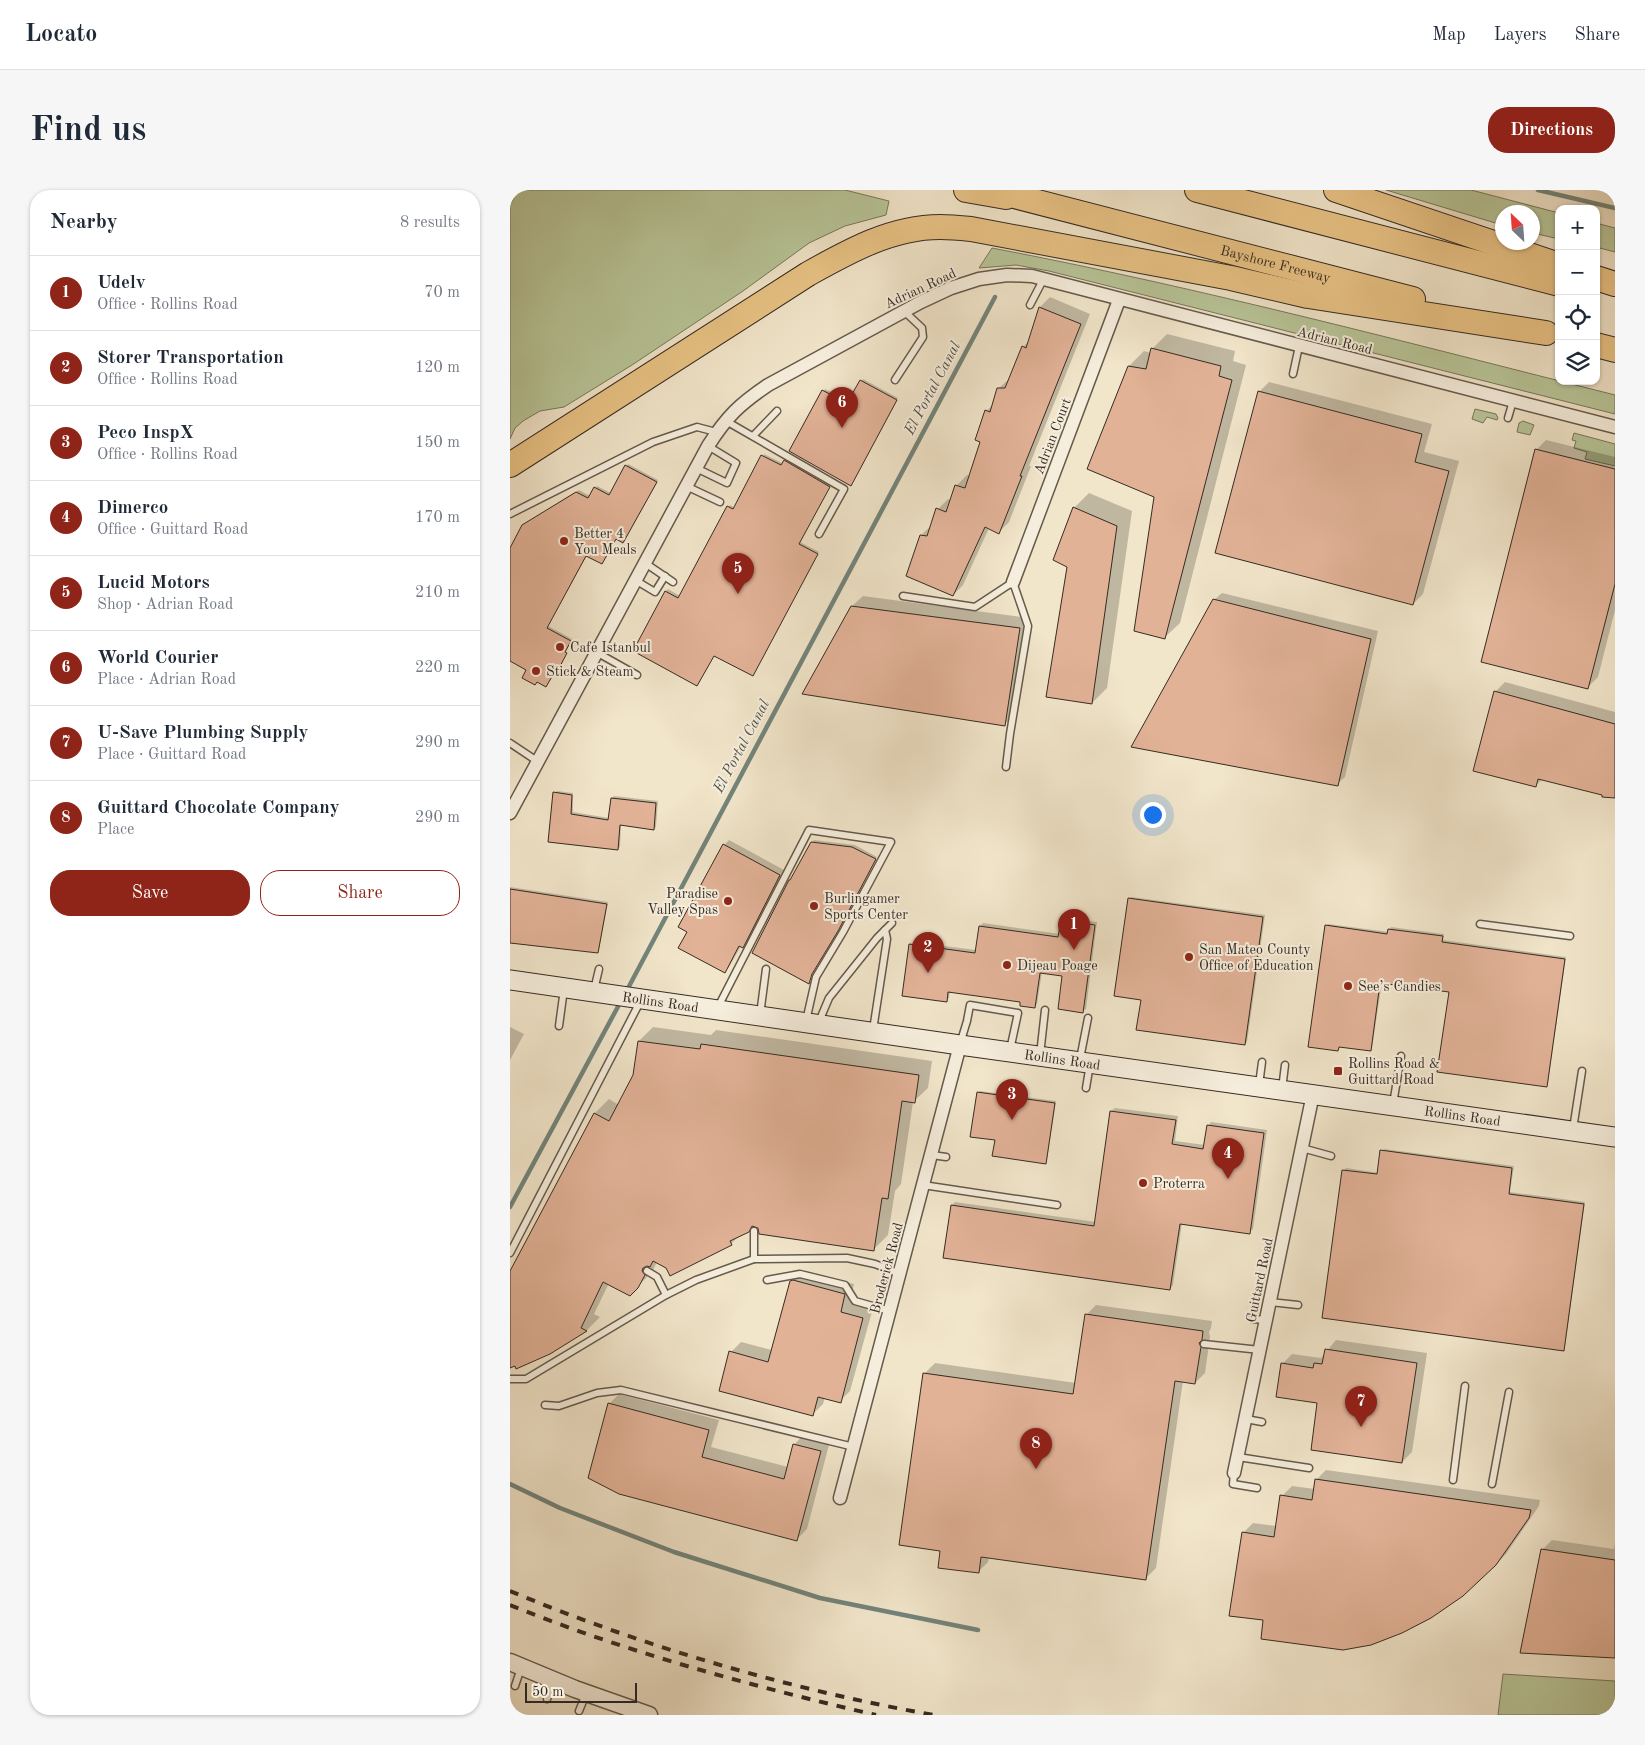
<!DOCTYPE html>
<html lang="en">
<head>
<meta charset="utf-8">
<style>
  :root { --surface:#fff; --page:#f6f6f7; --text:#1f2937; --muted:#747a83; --line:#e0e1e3; --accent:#8f2418 }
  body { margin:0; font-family:"Old Standard TT",serif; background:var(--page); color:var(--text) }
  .controls { position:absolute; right:15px; top:15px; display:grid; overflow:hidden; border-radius:10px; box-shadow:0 1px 4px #0004 }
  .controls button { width:45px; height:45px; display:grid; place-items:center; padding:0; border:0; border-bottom:1px solid var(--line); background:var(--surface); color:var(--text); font:25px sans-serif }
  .compass { position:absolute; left:985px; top:15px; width:45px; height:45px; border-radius:50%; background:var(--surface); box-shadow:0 1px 4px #0004; rotate:335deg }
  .scale { position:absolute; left:15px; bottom:12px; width:112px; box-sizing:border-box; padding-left:5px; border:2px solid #362b22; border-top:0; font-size:14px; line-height:18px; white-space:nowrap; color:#362b22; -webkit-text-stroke:4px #f6eedd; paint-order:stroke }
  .you { position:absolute; left:642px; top:624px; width:18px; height:18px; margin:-12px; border:4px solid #fff; border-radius:50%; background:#1a73e8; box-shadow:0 0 0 8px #1a73e833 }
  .badge { display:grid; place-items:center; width:32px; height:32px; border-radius:50%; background:var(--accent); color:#fff; font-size:16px; font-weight:700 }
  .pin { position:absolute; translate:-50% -41px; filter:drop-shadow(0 1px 2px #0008) }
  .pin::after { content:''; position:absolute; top:26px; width:18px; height:15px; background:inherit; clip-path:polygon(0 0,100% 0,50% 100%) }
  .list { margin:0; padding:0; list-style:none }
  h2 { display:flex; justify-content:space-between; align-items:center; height:65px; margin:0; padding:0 20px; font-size:21px }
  h2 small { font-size:16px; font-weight:400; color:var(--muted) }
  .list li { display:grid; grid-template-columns:32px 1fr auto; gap:15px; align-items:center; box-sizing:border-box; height:75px; padding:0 20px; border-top:1px solid var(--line) }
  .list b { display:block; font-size:19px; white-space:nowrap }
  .list p { margin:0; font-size:16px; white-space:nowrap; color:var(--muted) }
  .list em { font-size:16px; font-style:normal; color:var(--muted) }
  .actions { display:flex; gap:10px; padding:15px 20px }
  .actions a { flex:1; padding:11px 0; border:1px solid var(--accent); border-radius:20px; text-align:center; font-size:18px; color:var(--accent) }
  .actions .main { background:var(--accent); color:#fff }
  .icon { flex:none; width:28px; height:28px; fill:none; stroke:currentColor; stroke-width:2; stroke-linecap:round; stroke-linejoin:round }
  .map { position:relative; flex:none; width:1105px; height:1525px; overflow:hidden; border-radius:20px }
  header { display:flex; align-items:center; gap:30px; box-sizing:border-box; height:70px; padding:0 25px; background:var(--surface); border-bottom:1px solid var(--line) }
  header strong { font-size:24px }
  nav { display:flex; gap:28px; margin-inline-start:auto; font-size:18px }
  .intro { display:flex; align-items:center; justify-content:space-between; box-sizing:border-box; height:120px; padding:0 30px }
  h1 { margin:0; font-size:35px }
  .button { padding:12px 22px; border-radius:20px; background:var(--accent); color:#fff; font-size:18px; font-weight:700 }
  main { display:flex; gap:30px; padding:0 30px }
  aside { flex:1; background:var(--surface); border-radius:20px; box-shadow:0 1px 4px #0004 }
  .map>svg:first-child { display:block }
  .green { fill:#b8c598; stroke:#77785d }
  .shadow { fill:#0003 }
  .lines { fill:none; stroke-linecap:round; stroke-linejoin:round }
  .stream { stroke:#73847b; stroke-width:4.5 }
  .building { fill:#e2b297; stroke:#362b22 }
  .service-casing { stroke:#655a4c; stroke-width:9 }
  .minor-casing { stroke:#655a4c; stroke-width:15 }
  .tertiary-casing { stroke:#655a4c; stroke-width:19 }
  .secondary-casing { stroke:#362b22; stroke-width:21 }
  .motorway-casing { stroke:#362b22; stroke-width:26 }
  .service { stroke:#f6eedd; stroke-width:6 }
  .minor { stroke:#f6eedd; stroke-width:12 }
  .tertiary { stroke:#f6eedd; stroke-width:16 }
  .secondary { stroke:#f6eedd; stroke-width:19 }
  .motorway { stroke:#e8c285; stroke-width:24 }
  .rail { stroke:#362b22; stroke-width:4; stroke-dasharray:9 9; stroke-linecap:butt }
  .poi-dot { fill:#8f2418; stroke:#f6eedd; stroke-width:2 }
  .labels { text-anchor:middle; stroke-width:4; stroke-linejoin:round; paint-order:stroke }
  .street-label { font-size:14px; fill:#362b22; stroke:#f6eedd }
  .poi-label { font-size:14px; fill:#362b22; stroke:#f6eedd; text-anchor:start }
  .water-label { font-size:15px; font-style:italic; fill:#4f5047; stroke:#f6eedd }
</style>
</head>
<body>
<header>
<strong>Locato</strong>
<nav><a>Map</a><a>Layers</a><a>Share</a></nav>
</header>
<div class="intro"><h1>Find us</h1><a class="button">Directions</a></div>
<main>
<aside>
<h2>Nearby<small>8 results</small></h2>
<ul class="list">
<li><span class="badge">1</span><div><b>Udelv</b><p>Office · Rollins Road</p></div><em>70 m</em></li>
<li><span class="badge">2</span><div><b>Storer Transportation</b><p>Office · Rollins Road</p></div><em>120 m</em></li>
<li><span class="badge">3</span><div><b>Peco InspX</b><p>Office · Rollins Road</p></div><em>150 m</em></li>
<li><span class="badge">4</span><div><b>Dimerco</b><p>Office · Guittard Road</p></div><em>170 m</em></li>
<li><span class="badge">5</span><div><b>Lucid Motors</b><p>Shop · Adrian Road</p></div><em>210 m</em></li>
<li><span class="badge">6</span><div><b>World Courier</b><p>Place · Adrian Road</p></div><em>220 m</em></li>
<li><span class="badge">7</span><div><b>U-Save Plumbing Supply</b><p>Place · Guittard Road</p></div><em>290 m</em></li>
<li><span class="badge">8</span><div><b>Guittard Chocolate Company</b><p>Place</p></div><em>290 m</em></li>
</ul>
<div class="actions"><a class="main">Save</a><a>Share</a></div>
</aside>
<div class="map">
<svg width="1105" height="1525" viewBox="0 0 1105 1525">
  <rect width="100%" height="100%" fill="#f1e5ca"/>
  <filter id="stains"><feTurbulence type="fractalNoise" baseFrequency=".004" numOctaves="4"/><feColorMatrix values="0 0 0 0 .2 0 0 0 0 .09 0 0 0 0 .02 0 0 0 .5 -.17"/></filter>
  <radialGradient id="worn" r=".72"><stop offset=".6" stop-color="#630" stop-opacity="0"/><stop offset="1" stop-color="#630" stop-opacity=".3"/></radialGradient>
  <g class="green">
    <polygon points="8,0 335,0 379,11 376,25 335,36 299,53 233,101 122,175 54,217 30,221 13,231 5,238 0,249 0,15"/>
    <polygon points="876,0 961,0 1049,23 1049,49 1023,43 1022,22 992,22 992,35"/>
    <polygon points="1086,33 1105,38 1105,62 1086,57"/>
    <path d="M482,58C692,98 899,153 1105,205V224L539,81L506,75L469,78Z"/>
    <polygon points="965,219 986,224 988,228 987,230 977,227 973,233 962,229"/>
    <polygon points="1013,231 1024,235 1020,245 1007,242 1009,233"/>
    <polygon points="1064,243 1105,254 1105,276 1075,269 1077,262 1064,258 1066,251 1062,250"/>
    <polygon points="993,1484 1105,1491 1105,1525 988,1525"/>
  </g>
  <g class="shadow">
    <polygon points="540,107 580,124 519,276 521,276 499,332 489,342 479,338 453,395 443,405 411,345 422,335 428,319 438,309 441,310 447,295 457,285 460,286 471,251 476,221 484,214 488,199 500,188 513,157 520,150 530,117"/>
    <polygon points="657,144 725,161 723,171 736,175 670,433 654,448 645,306 619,176 634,161 641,163 642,159"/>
    <polygon points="353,189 388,208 343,292 280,261 315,199 340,212"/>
    <polygon points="759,192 922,234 914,262 949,271 913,404 903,414 749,202"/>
    <polygon points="1036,250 1105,267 1105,420 1088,487 1078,497 1026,260"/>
    <polygon points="254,264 274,274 277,269 321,295 290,352 309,362 244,483 204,464 187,494 124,461 156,401 158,399 170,406 218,317 220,315 225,318"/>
    <polygon points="118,274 148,290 115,350 113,352 106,348 92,373 77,365 38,436 62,449 47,480 18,479 0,470 0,360 16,333 69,300 80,306 87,296 101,303"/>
    <polygon points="579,303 622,321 597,498 582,513 558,377 564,318"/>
    <polygon points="712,403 868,441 835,587 827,594 704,410"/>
    <polygon points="353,406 520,428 505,524 495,534 342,416"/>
    <polygon points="995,492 1105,522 1105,607 1033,589 1026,595 985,502"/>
    <polygon points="47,601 63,603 63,622 99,628 102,608 104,606 148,611 146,637 144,639 111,634 110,657 108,659 40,651 45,603"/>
    <polygon points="219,650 274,680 237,752 232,756 231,756 219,777 214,782 179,741 214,655"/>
    <polygon points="304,650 345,655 367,667 330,737 303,781 299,792 302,652"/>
    <polygon points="0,697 98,712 89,760 87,762 0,752"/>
    <polygon points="621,707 755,725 737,852 735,854 632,809 619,709"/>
    <polygon points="555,728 587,732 576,819 573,821 554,785 532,782 527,814 524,816 512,811 440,801 439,808 436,811 401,755 403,752 466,760 470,736 473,733 550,744 552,731"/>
    <polygon points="818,734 879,742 881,737 934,744 933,750 1056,767 1038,893 1036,895 940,801 872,792 862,858 860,860 830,856 828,860 816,736"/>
    <polygon points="0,837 14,844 0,870"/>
    <polygon points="143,837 201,845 206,840 422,871 418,898 403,912 391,994 385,1001 378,1045 364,1059 244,1036 238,1041 229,1046 221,1054 157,1077 147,1072 142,1082 120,1104 99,1093 84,1124 90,1127 77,1140 39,1163 0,1176 0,1083 85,923 99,909 109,915 125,885 129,851"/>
    <polygon points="470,901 546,911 537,970 535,972 468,903"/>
    <polygon points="605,918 668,926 665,951 695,955 698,936 701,932 757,940 743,1039 739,1042 672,1033 663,1095 660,1099 442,1015 445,1012 586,1032 601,921"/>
    <polygon points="874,959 1004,976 1000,1002 1075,1012 1055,1157 1053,1159 834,980 836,978 869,983 872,961"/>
    <polygon points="291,1082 344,1094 340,1112 363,1118 340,1201 330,1211 315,1207 313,1214 303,1224 221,1162 231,1152 262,1160 281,1092"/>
    <polygon points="586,1115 702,1131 701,1138 699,1142 700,1147 695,1183 685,1193 673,1191 646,1378 636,1388 479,1367 478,1372 468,1382 432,1360 415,1183 425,1173 566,1193 576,1125"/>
    <polygon points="826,1150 917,1163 902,1262 892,1272 809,1212 772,1174 782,1164 811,1168"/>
    <polygon points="109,1204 209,1230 201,1257 278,1277 284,1255 294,1244 320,1251 297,1339 287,1349 99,1214"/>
    <polygon points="816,1280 1030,1310 1029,1316 996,1364 985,1375 755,1429 733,1343 743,1333 767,1336 772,1306 782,1296 805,1299 806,1290"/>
    <polygon points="1042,1350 1104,1359 1105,1352 1105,1466 1032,1360"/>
  </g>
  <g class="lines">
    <g class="stream">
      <polyline points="1028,0 1105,18"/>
      <polyline points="116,802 485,107"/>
      <polyline points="0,1017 111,811"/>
      <polyline points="0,1294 50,1318 164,1362 310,1408 468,1440"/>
    </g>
  </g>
  <g class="building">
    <polygon points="529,117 571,134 510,286 512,286 489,344 475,337 443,406 396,386 410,345 417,346 426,318 436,322 445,295 455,298 470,252 465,250 475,220 480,222 487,198 495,198 512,156 516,158"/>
    <polygon points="641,158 711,176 709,186 722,190 655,449 624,441 644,307 577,279 618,176 636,179"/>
    <polygon points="350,190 387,210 341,296 279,261 312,200 337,213"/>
    <polygon points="748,201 912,244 905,272 939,281 903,415 705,363"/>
    <polygon points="1025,259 1105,279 1105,394 1078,499 971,472"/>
    <polygon points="251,265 271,275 274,270 320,297 289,354 308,364 243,486 204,466 187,496 123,461 155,401 168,408 217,316 223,319"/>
    <polygon points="115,275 147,292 113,353 106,349 92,374 76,366 37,438 61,451 55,462 57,463 46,484 44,483 36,497 27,492 25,495 12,488 16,480 0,471 0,358 12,335 66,302 78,308 84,297 99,305"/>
    <polygon points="563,317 607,336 582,514 536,507 557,377 543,370"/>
    <polygon points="703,409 861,449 828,596 621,557"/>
    <polygon points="341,416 510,438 495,536 292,504"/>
    <polygon points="984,501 1105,534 1105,608 1092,607 1092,605 1028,589 1026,597 963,581"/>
    <polygon points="43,602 62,605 61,624 98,630 101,608 146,613 144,640 110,635 108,660 38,652"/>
    <polygon points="301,652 342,657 366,669 328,741 302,784 299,794 242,763 279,690 280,690"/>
    <polygon points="213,654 270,685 233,758 229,756 215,783 168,758 177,742 168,737"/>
    <polygon points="0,699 97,714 88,763 0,753"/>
    <polygon points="618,708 753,727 735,855 626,840 631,810 604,806"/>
    <polygon points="551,730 585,735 573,823 548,819 552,786 530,783 525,818 510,816 510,812 438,802 437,812 392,806 399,754 465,763 469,736 548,747"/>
    <polygon points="815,735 877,744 878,739 933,746 932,752 1055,769 1037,897 927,882 939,802 870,793 861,861 829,857 828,861 798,857"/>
    <polygon points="128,851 190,859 191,854 409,885 405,913 392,911 378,1009 372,1008 364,1061 249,1044 248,1038 242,1036 239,1042 220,1051 222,1055 160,1086 156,1078 143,1071 140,1077 137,1076 133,1078 132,1081 135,1085 128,1098 120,1106 93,1092 71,1138 77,1141 40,1164 6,1179 5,1176 0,1178 0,1081 84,923 99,931 123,885"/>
    <polygon points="467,902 545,913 536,974 482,966 485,950 460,947"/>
    <polygon points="600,921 666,930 662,954 693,959 697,935 754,943 740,1044 670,1034 660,1100 433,1068 441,1015 584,1036"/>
    <polygon points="870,960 1002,978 999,1004 1074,1014 1054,1161 812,1128 832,980 867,984"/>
    <polygon points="283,1090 335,1104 331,1122 353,1128 331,1213 308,1207 303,1226 209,1201 219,1161 258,1172 280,1091"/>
    <polygon points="575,1124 693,1141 692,1150 689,1153 691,1157 685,1194 665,1191 636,1390 471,1367 469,1383 428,1378 430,1361 389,1355 413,1183 563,1204"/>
    <polygon points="815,1159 907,1173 892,1273 801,1260 807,1213 766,1207 771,1173 803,1178 804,1173 812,1174"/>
    <polygon points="98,1213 199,1240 192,1267 274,1289 283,1254 311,1261 287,1351 109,1304 78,1288"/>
    <polygon points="805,1289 1021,1320 1019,1328 986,1375 953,1406 921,1428 892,1443 861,1455 833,1460 751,1449 753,1430 719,1426 732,1342 764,1347 770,1305 802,1310"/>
    <polygon points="1031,1359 1105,1370 1105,1468 1010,1463"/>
  </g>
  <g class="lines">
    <defs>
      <g id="service">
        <polyline points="520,115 533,90"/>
        <polyline points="783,184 789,156"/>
        <polyline points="385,190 413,147 412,138 394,121"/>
        <polyline points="998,228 1003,211"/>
        <polyline points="216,231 334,299 309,344"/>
        <polyline points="243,246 267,221"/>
        <polyline points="186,278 217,293 226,273 198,256"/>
        <polyline points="176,296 210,312"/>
        <polyline points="0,324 143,252 187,237 206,242"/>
        <polyline points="135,373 163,392"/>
        <polyline points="125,390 145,402 155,386"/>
        <polyline points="393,406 465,417 503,392 518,436 500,544 496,577"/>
        <polyline points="86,462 127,485"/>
        <polyline points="0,553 27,571"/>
        <polyline points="970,734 1060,746"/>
        <polyline points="84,800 89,779"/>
        <polyline points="208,817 299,640 381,652 333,742 306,787 296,831"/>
        <polyline points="250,825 256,779"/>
        <polyline points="308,834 319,808 367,748 382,733"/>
        <polyline points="49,836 54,799"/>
        <polyline points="363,840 377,749 375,740"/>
        <polyline points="450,854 457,831 460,815 508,823 500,860"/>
        <polyline points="530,865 535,820"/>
        <polyline points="570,869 578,828"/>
        <polyline points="749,895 752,872"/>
        <polyline points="576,898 580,874"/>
        <polyline points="772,899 775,875"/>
        <polyline points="883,914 891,866"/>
        <polyline points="1063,939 1072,881"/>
        <polyline points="792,958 821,966"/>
        <polyline points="422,965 436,967"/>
        <polyline points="413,995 547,1015"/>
        <polyline points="0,1063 131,810"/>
        <polyline points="244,1069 244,1041"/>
        <polyline points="137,1081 147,1087 156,1105"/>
        <polyline points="257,1090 290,1084 335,1095 345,1111 380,1121"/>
        <polyline points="760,1112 788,1115"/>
        <polyline points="742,1129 756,1130"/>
        <polyline points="694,1154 750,1160"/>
        <polyline points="0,1189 16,1189 156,1105 186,1090 244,1069 337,1068 365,1074 390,1084"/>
        <polyline points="35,1215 49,1216 87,1203 111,1200 344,1257"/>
        <polyline points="736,1229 752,1232"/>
        <polyline points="728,1267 799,1278"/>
        <polyline points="724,1283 723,1294 747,1298"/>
        <polyline points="943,1290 955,1196"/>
        <polyline points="982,1294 999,1202"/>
        <polyline points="5,1496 11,1478"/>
        <polyline points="37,1509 44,1492"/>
        <polyline points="69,1521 76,1504"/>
      </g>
      <g id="minor">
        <polyline points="503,392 609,110"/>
        <path d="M0,623L198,256C217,226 230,214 258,195L411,112L441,98L469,89L497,85L522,86L1105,237"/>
        <polyline points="724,1283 803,904"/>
        <polyline points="330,1308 450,855"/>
      </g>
      <polyline id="tertiary" points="0,1472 65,1499 139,1525"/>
      <g id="secondary">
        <path id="s1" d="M0,790L450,855L1105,947"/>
      </g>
      <g id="motorway">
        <polyline points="456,0 496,7"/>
        <path id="s2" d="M481,0L903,109"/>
        <polyline points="687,0 1049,94"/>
        <polyline points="826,0 1049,75"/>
        <polyline points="1086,88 1105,94"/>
        <polyline points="1086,155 1105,160"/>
        <path d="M0,275L298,84C339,61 382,37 430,37C440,37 451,38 461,39L721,88L798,106L1036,143"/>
      </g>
    </defs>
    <use href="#service" class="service-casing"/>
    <use href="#minor" class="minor-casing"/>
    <use href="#tertiary" class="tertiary-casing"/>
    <use href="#secondary" class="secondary-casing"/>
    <use href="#motorway" class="motorway-casing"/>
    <use href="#service" class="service"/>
    <use href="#minor" class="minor"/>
    <use href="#tertiary" class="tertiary"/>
    <use href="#secondary" class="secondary"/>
    <use href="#motorway" class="motorway"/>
    <g class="rail">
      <path d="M0,1401C134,1457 282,1500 424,1525"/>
      <path d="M0,1415C118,1463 242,1496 366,1525"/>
    </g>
  </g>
  <g class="poi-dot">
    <circle cx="54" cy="351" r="5"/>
    <circle cx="50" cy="457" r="5"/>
    <circle cx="26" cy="481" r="5"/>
    <circle cx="218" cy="711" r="5"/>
    <circle cx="304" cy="716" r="5"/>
    <circle cx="679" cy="767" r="5"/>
    <circle cx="497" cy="775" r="5"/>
    <circle cx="838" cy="796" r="5"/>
    <rect x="823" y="876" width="10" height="10" rx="2.5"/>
    <circle cx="633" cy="993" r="5"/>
  </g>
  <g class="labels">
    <g class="street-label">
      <text dy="5" stroke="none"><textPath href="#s2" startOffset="294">Bayshore Freeway</textPath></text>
      <text transform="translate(410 98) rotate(-25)" y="5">Adrian Road</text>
      <text transform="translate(825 150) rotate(14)" y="5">Adrian Road</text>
      <text transform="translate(542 246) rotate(-69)" y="5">Adrian Court</text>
      <text dy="5" stroke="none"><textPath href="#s1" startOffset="152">Rollins Road</textPath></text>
      <text dy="5" stroke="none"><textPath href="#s1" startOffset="558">Rollins Road</textPath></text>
      <text dy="5" stroke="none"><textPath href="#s1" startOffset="962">Rollins Road</textPath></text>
      <text transform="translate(376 1078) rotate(-75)" y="5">Broderick Road</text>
      <text transform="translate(749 1090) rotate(-78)" y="5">Guittard Road</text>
    </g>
    <g class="poi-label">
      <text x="64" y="348">Better 4<tspan x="64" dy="16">You Meals</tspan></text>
      <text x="60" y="462">Cafe Istanbul</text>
      <text x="36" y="486">Stick &amp; Steam</text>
      <text x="208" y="708" text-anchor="end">Paradise<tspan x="208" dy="16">Valley Spas</tspan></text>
      <text x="314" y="713">Burlingamer<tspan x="314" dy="16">Sports Center</tspan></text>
      <text x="689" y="764">San Mateo County<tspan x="689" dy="16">Office of Education</tspan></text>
      <text x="507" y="780">Dijeau Poage</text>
      <text x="848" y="801">See’s Candies</text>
      <text x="838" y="878">Rollins Road &amp;<tspan x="838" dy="16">Guittard Road</tspan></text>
      <text x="643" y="998">Proterra</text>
    </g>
    <g class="water-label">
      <text transform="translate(422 198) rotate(-62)" y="5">El Portal Canal</text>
      <text transform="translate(231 556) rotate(-62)" y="5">El Portal Canal</text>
    </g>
  </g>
  <rect width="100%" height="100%" filter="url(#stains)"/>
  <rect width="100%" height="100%" fill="url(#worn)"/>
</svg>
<div class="controls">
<button>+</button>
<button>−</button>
<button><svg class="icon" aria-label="locate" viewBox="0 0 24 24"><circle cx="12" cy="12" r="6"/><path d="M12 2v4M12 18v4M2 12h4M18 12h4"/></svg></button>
<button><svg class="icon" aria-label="layers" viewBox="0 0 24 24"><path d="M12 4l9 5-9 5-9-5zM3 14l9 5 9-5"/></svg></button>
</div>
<svg class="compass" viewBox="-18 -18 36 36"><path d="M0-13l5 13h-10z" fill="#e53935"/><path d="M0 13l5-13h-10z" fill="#747a83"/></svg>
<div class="scale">50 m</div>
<div class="you"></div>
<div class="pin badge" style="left:564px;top:760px">1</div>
<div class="pin badge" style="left:418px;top:783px">2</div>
<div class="pin badge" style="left:502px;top:930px">3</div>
<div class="pin badge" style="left:718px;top:989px">4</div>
<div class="pin badge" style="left:228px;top:404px">5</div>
<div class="pin badge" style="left:332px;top:238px">6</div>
<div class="pin badge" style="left:851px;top:1237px">7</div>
<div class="pin badge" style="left:526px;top:1279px">8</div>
</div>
</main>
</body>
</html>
